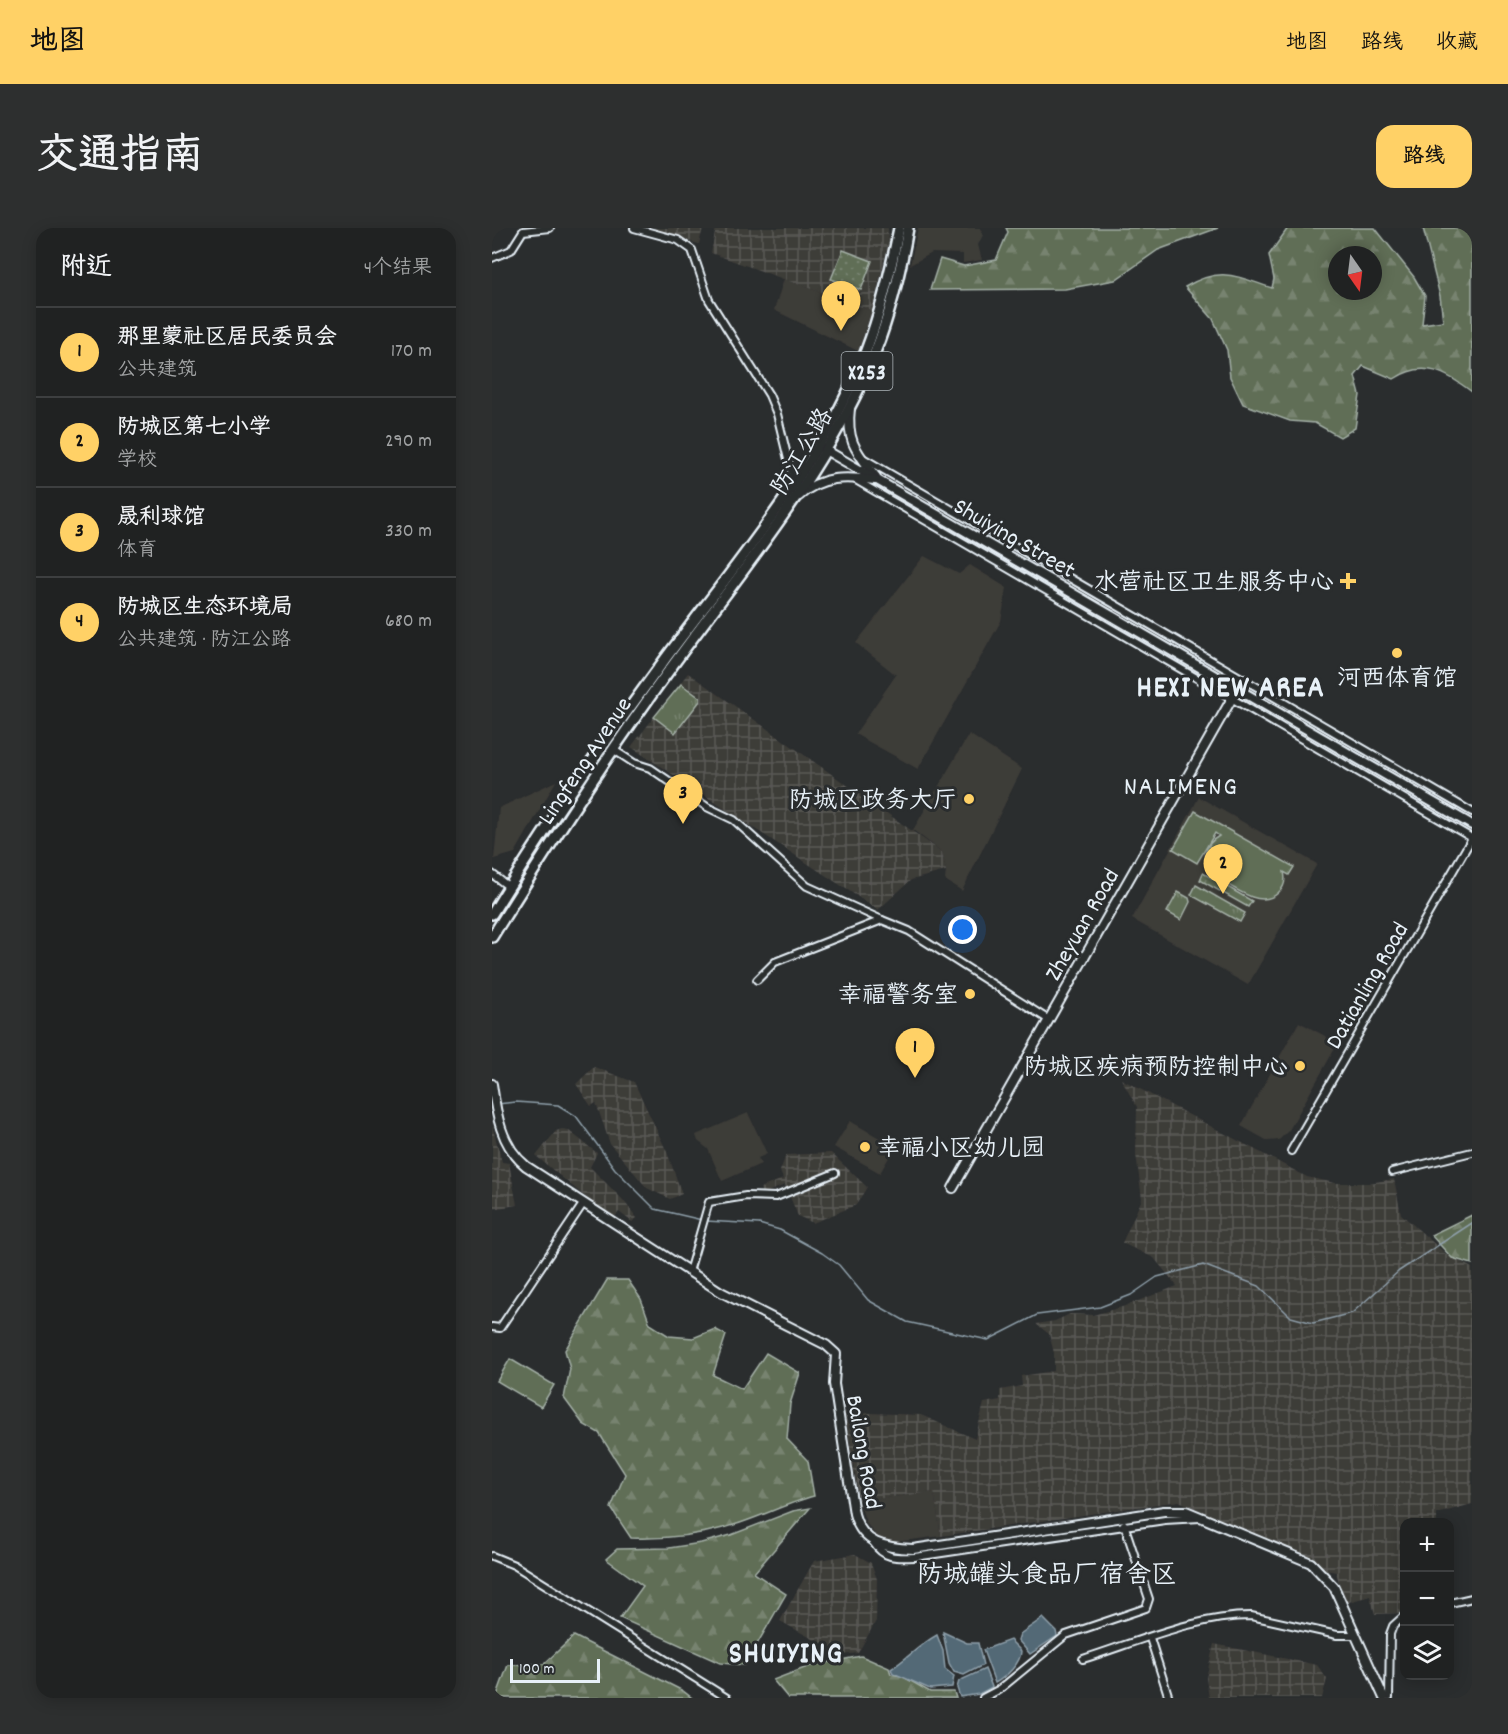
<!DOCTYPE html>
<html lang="zh">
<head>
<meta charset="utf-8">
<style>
  :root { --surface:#202222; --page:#2d2f2f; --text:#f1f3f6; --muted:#a2a4a5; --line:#3d3f40; --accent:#ffd166 }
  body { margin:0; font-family:Dekko,"LXGW WenKai TC",sans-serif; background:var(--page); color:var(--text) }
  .controls { position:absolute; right:18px; bottom:18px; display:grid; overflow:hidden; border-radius:12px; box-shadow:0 3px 15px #0003 }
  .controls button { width:54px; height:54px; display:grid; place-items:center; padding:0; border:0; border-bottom:2px solid var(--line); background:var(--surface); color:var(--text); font:30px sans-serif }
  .compass { position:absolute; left:836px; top:18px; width:54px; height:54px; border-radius:50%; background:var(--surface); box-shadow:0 3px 15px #0003; rotate:166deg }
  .scale { position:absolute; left:18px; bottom:15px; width:90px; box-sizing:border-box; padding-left:6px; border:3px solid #e8f1f8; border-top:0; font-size:16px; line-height:21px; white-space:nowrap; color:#e8f1f8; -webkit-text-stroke:4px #2a2d2e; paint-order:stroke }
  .you { position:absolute; left:471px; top:702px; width:21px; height:21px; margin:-15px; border:4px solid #fff; border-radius:50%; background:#1a73e8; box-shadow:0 0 0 9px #1a73e833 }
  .badge { display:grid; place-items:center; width:39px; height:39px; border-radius:50%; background:var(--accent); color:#111; font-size:20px; font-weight:700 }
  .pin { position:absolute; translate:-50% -50px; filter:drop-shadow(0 2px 3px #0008) }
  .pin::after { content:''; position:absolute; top:32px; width:21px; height:18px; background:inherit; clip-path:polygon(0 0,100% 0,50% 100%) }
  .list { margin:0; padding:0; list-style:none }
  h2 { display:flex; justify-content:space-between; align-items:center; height:78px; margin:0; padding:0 24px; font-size:26px }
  h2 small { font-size:20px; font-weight:400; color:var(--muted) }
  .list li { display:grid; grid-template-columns:39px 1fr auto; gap:18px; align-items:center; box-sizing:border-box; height:90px; padding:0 24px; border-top:2px solid var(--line) }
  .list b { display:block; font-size:22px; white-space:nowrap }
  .list p { margin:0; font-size:20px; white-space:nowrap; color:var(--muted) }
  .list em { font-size:20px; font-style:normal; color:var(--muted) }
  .icon { flex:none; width:33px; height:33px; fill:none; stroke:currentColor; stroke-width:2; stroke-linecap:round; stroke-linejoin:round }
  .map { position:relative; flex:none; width:980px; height:1470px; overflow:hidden; border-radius:18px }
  header { display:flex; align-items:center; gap:36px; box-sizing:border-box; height:84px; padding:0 30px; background:var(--accent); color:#111 }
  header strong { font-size:28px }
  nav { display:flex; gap:33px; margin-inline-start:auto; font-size:21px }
  .intro { display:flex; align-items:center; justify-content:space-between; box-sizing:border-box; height:144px; padding:0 36px }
  h1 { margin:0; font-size:42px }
  .button { padding:15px 27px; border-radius:18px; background:var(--accent); color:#111; font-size:21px; font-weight:700 }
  main { display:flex; gap:36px; padding:0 36px }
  aside { flex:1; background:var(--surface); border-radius:18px; box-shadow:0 3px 15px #0003 }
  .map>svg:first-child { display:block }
  .built { fill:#3e3c38 }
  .industrial { fill:url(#industrial-grid) }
  .grass { fill:url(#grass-tufts); stroke:#a4b0a7; stroke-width:1.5 }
  .forest { fill:url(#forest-firs); stroke:#a4b0a7; stroke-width:1.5; fill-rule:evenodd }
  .park { fill:#606e56; stroke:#a4b0a7; stroke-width:1.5 }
  .garden { fill:url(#garden-dots); stroke:#a4b0a7; stroke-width:1.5 }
  .water { fill:#526976; stroke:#8e9faa; stroke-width:1.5 }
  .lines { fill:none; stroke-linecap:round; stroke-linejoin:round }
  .stream { stroke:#8e9faa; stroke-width:1.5 }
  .minor-casing { stroke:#e8f1f8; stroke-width:10 }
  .tertiary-casing { stroke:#e8f1f8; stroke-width:12 }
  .primary-casing { stroke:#e8f1f8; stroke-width:14 }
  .minor { stroke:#2a2d2e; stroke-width:6 }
  .tertiary { stroke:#2a2d2e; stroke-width:8 }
  .primary { stroke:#2a2d2e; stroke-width:9 }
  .poi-dot { fill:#ffd166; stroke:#2a2d2e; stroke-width:2 }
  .labels { text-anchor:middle; stroke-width:6; stroke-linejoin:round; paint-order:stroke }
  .shield { fill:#2a2d2e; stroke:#afb6bb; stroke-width:1.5 }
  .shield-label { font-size:22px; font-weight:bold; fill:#e8f1f8 }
  .street-label { font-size:24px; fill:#e8f1f8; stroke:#2a2d2e }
  .poi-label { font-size:24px; fill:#e8f1f8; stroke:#2a2d2e; text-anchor:end }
  .neighbourhood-label { font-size:26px; fill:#e8f1f8; stroke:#2a2d2e }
  .quarter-label { font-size:27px; letter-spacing:1.5px; fill:#e8f1f8; stroke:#2a2d2e }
  .district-label { font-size:30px; font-weight:bold; letter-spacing:1.5px; fill:#e8f1f8; stroke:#2a2d2e }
</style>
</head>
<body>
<header>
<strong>地图</strong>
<nav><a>地图</a><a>路线</a><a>收藏</a></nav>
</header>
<div class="intro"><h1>交通指南</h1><a class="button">路线</a></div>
<main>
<aside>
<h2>附近<small>4个结果</small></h2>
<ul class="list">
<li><span class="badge">1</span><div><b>那里蒙社区居民委员会</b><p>公共建筑</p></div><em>170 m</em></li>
<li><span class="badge">2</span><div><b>防城区第七小学</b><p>学校</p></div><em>290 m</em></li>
<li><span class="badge">3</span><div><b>晟利球馆</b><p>体育</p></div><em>330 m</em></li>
<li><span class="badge">4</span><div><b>防城区生态环境局</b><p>公共建筑 · 防江公路</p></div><em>680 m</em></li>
</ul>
</aside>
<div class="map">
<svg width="980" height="1470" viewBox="0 0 980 1470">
  <defs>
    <pattern id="industrial-grid" width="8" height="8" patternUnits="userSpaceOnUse" patternTransform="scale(1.5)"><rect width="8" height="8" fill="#3e3c38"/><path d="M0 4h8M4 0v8" fill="none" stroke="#5a5956"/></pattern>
    <pattern id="grass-tufts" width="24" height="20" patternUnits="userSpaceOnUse" patternTransform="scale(1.5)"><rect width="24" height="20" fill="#606e56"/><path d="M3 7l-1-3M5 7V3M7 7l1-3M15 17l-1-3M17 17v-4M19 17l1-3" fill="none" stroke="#77836f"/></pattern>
    <pattern id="forest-firs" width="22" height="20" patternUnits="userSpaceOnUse" patternTransform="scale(1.5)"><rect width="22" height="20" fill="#606e56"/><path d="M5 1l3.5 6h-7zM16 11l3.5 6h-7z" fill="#77836f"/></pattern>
    <pattern id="garden-dots" width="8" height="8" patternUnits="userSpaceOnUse" patternTransform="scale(1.5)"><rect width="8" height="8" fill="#606e56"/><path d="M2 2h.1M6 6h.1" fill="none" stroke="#77836f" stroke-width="1.8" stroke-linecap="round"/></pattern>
  </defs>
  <rect width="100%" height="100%" fill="#2a2d2e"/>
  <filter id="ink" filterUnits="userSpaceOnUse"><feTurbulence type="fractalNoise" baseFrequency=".0167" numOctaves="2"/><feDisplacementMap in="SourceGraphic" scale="12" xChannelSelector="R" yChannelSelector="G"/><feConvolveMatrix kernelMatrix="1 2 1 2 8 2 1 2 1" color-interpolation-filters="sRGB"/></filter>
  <g filter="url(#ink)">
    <g class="built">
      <polygon points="426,0 488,0 491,7 486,17 490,32 471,35 471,26 440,25 418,37"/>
      <polygon points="292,51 380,83 366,123 282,82"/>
      <polygon points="432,328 467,346 478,337 515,360 509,393 426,541 363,506 404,447 364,415"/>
      <polygon points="477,506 530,541 470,663 453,652 454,643 450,624 421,602"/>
      <polygon points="64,553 23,625 2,631 7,580"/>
      <polygon points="707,569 825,636 756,757 640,691"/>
      <polygon points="807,794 846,815 797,902 787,912 776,913 749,898"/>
      <polygon points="256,885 275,926 266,930 269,936 230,953 216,921 206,913 204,907"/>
      <polygon points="358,893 403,919 388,945 342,919"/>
      <polygon points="442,1264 449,1308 396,1315 385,1309 374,1295 367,1273"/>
    </g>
    <g class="industrial">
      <polygon points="149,0 211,0 207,16"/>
      <polygon points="224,0 396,0 397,13 380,83 219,25"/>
      <polygon points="196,445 450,624 454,643 419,652 386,682 139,519"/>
      <polygon points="102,839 142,854 175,924 190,966 178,971 155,960 118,916 104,875 99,878 84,856"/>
      <polygon points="629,851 815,949 843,955 877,955 902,951 909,986 954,1026 980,1040 980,1276 945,1286 945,1294 912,1294 912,1385 883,1386 878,1368 853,1375 844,1344 828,1341 814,1331 687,1273 449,1308 442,1264 367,1273 353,1184 429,1187 483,1211 492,1175 508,1172 508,1162 530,1158 529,1148 562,1143 562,1125 557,1106 544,1096 563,1093 578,1086 601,1087 630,1079 685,1058 662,1030 630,1015 650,971 644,926 645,879"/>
      <polygon points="0,897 10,934 17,935 25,977 0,981"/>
      <polygon points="70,901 76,902 105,925 98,939 131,972 145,990 140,994 127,984 121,991 115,987 44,928 64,903"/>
      <polygon points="339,925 375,959 364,977 321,995 306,988 293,957 270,966 268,960 291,951 288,943 294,927"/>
      <polygon points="363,1326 379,1335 385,1351 384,1393 366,1425 350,1427 288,1393 322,1333"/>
      <polygon points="722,1416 825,1437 835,1451 830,1470 717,1470 714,1450"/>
    </g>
    <g class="grass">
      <polygon points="189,456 208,470 208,473 183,505 162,489"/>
      <polygon points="711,645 760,673 756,679 708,652"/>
      <polygon points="704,657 753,685 748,694 699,667"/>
      <polygon points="686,664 697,670 698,674 689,692 675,684"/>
    </g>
    <g class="forest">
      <polygon points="514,0 726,0 666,22 623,52 573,61 438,62 448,31 472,38 504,32 516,4"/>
      <path d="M796,0H883L922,49L933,68L930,96L951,93L948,68L931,0H980V164C955,145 932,131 902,151L871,138L863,148L868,167L863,200L848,209L823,195L798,193L751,176L738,149L735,122L721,91L693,59C729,38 743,48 780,60L782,51L777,27ZM845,27H881V63H845Z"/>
      <polygon points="980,987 980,1036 960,1030 939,1007"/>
      <path d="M115,1052H136L149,1071L158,1096L177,1108L201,1110L223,1101L234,1107L221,1147L250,1161L274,1125L308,1145L298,1176L295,1211L316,1233L322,1268C292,1276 265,1291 235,1299C203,1308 172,1311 139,1310L119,1280L133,1246L107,1205L91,1196L72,1170L78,1141L73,1122Z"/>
      <polygon points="318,1280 262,1345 294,1366 253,1437 228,1435 128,1390 151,1358 114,1331 125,1321 177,1320 209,1315 239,1307 301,1283"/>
      <polygon points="82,1408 191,1463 200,1470 4,1470 16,1437 52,1436"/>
      <polygon points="369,1428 397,1440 399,1446 410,1448 438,1464 462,1464 464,1470 296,1470 281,1452 318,1438"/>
    </g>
    <g class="park">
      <path d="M703,583L802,639L797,647L792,644C794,652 792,660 786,665C767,683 736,655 718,646C709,631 713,616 727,608L723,605L705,635L681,621Z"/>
      <polygon points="18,1131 62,1157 49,1179 5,1153"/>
    </g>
    <polygon class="garden" points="351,22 380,33 369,62 339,51"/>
    <g class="water">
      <polygon points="551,1390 564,1403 565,1408 538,1426 526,1412 528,1406"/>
      <polygon points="451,1404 475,1415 486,1415 491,1437 472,1447 462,1444 457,1435"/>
      <path d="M445,1407L451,1423L453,1441L462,1448L460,1459L438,1461L401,1445L399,1441C416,1430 427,1417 445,1407Z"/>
      <path d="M518,1412L529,1423C529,1435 514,1449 503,1455L491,1422Z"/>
      <polygon points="493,1441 500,1459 487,1466 468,1469 465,1460 467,1453"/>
    </g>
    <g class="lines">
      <g class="stream">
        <polyline points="5,876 24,874 66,877 84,888 123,941 163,981 210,992"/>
        <polyline points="214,993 267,996 288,1002 330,1025 347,1037 376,1072 415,1094 496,1112 545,1087 608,1079 639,1067 665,1049 711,1037 767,1058 799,1089 821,1095 860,1085 907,1043 980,995"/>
      </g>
      <defs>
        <g id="minor">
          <polyline points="142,0 186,12 200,22 217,72 277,167 285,186 302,256"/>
          <polyline points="0,30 19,22 31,3 58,0"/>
          <polyline points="371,230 980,584"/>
          <polyline points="362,251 980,610"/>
          <polyline points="122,522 142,535 158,540 215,579 242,592 315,658 390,692"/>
          <polyline points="0,646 17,659"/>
          <polyline points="265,752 283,734 390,692 417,703 557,792"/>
          <polyline points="799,923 980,610"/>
          <polyline points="900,944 980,924"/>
          <polyline points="197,1044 217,974 254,968 284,969 343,945"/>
          <polyline points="0,1099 8,1100 91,976"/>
          <path d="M381,1314C392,1331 404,1330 423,1329L673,1292L708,1290"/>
          <polyline points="0,1328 22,1337 235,1470"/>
          <polyline points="958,1375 980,1370"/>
          <polyline points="658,1410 677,1470"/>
          <path d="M591,1431C645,1414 703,1388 759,1388L845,1407H863"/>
          <polyline points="491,1470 508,1461 574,1407 654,1380 657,1371 632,1296"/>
          <polyline points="897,1470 898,1406 901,1398 912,1388"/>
        </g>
        <g id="tertiary">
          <path d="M358,180C354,214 365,224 384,249"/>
          <polyline points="330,220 980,597"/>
          <path d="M307,268C329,247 354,249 383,252"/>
          <path d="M0,856C4,885 9,918 34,938L229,1064L334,1117L344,1126L342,1156L362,1286C370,1316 393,1320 421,1321L672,1283H694L819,1335L842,1359L892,1470"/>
          <polyline points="461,960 751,451"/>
        </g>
        <g id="primary">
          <path d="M0,686C53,600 111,515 171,434C241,339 322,246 369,135C387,92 398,46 407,0"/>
          <path d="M0,709C57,618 115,527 178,441C249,343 328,251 377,139C396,95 408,47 416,0"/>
        </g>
      </defs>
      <use href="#minor" class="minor-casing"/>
      <use href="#tertiary" class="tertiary-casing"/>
      <use href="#primary" class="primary-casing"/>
      <use href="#minor" class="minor"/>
      <use href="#tertiary" class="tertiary"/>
      <use href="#primary" class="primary"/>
    </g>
  </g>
  <g class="poi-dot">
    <path d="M853 344h6v6h6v6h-6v6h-6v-6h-6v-6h6z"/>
    <circle cx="905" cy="425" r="6"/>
    <circle cx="477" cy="571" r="6"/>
    <circle cx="478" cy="766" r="6"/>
    <circle cx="808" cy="838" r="6"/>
    <circle cx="373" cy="919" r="6"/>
  </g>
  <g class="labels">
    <rect class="shield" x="349.5" y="124" width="51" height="38" rx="4.5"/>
    <g class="shield-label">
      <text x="375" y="151">X253</text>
    </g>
    <g class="street-label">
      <text transform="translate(309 223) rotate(-59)" y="8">防江公路</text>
      <text transform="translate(523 309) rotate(30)" y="8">Shuiying Street</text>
      <text transform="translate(92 532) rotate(-56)" y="8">Lingfeng Avenue</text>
      <text transform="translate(589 696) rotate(-60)" y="8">Zheyuan Road</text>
      <text transform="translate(874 757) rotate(-60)" y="8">Datianling Road</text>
      <text transform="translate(373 1224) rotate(80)" y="8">Bailong Road</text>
    </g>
    <g class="poi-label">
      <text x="842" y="361">水营社区卫生服务中心</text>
      <text x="905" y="457" text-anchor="middle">河西体育馆</text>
      <text x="465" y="579">防城区政务大厅</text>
      <text x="466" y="774">幸福警务室</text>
      <text x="796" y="846">防城区疾病预防控制中心</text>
      <text x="385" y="927" text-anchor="start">幸福小区幼儿园</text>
    </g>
    <g class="neighbourhood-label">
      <text x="555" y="1354">防城罐头食品厂宿舍区</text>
    </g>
    <g class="quarter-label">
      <text x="689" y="566">NALIMENG</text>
    </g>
    <g class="district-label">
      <text x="739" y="468">HEXI NEW AREA</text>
      <text x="294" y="1434">SHUIYING</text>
    </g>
  </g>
</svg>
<div class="controls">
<button>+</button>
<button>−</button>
<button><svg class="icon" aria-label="layers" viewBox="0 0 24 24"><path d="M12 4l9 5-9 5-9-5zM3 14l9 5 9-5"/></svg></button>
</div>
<svg class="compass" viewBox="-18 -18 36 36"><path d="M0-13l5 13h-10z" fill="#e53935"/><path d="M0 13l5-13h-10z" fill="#a2a4a5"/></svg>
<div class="scale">100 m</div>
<div class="you"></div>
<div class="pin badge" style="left:423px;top:850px">1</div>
<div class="pin badge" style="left:731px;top:666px">2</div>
<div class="pin badge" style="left:191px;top:596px">3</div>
<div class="pin badge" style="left:349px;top:103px">4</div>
</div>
</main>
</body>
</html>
